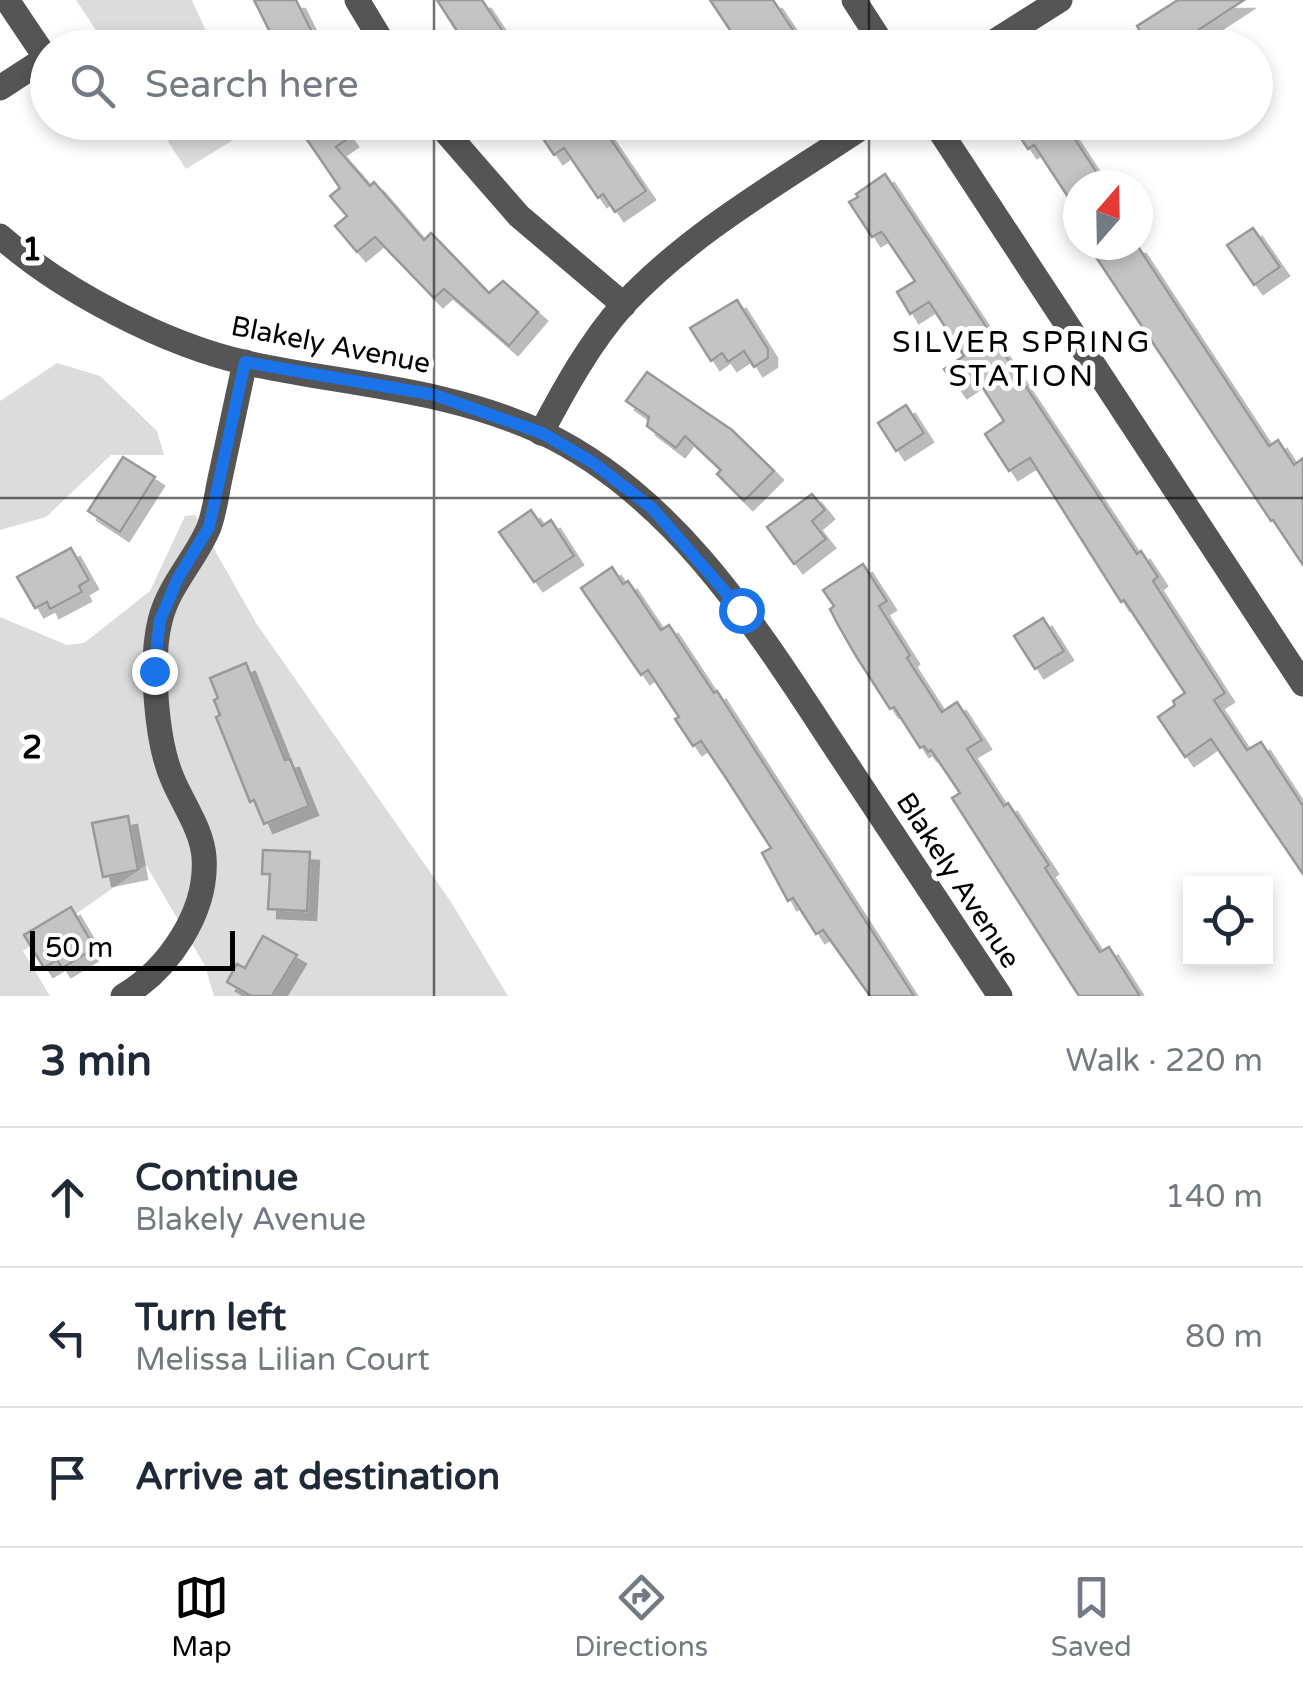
<!DOCTYPE html>
<html lang="en">
<head>
<meta charset="utf-8">
<style>
  :root { --surface:#fff; --page:#f2f2f3; --text:#1f2937; --muted:#747a83; --line:#e0e1e3; --accent:#000 }
  body { margin:0; font-family:"Varela Round",sans-serif; background:var(--page); color:var(--text) }
  .controls { position:absolute; right:30px; bottom:30px; display:grid; overflow:hidden; border-radius:0px; box-shadow:0 5px 15px #0003 }
  .controls button { width:90px; height:90px; display:grid; place-items:center; padding:0; border:0; border-bottom:2px solid var(--line); background:var(--surface); color:var(--text); font:50px sans-serif }
  .compass { position:absolute; left:1063px; top:170px; width:90px; height:90px; border-radius:50%; background:var(--surface); box-shadow:0 5px 15px #0003; rotate:20deg }
  .scale { position:absolute; left:30px; bottom:25px; width:205px; box-sizing:border-box; padding-left:10px; border:5px solid #000; border-top:0; font-size:28px; line-height:35px; white-space:nowrap; color:#000; -webkit-text-stroke:8px #fff; paint-order:stroke }
  .stop { position:absolute; width:30px; height:30px; margin:-22px; border:8px solid #1a73e8; border-radius:50%; background:#fff }
  .stop.end { background:#1a73e8; border-color:#fff; box-shadow:0 2px 10px #0008 }
  .list { margin:0; padding:0; list-style:none }
  h2 { display:flex; justify-content:space-between; align-items:center; height:130px; margin:0; padding:0 40px; font-size:42px }
  h2 small { font-size:32px; font-weight:400; color:var(--muted) }
  .list li { display:grid; grid-template-columns:65px 1fr auto; gap:30px; align-items:center; box-sizing:border-box; height:140px; padding:0 40px; border-top:2px solid var(--line) }
  .list b { display:block; font-size:38px; white-space:nowrap }
  .list p { margin:0; font-size:32px; white-space:nowrap; color:var(--muted) }
  .list em { font-size:32px; font-style:normal; color:var(--muted) }
  .icon { flex:none; width:55px; height:55px; fill:none; stroke:currentColor; stroke-width:2; stroke-linecap:round; stroke-linejoin:round }
  .map { position:relative; flex:none; width:1303px; height:996px; overflow:hidden }
  .search { position:absolute; background:var(--surface); box-shadow:0 5px 15px #0003; left:30px; right:30px; top:30px; height:110px; display:flex; align-items:center; gap:25px; box-sizing:border-box; padding:0 35px; border-radius:55px; color:var(--muted); font-size:38px }
  .sheet { height:550px; background:var(--surface) }
  nav { display:flex; justify-content:space-around; align-items:center; box-sizing:border-box; height:140px; border-top:2px solid var(--line); background:var(--surface); font-size:28px; color:var(--muted) }
  nav a { display:grid; justify-items:center; gap:5px }
  nav .on { color:var(--accent) }
  .map>svg:first-child { display:block }
  .green { fill:#dcdcdc }
  .building { fill:#c4c4c4; stroke:#999; stroke-width:2.5; filter:url(#shadow) }
  .lines { fill:none; stroke-linecap:round; stroke-linejoin:round }
  .minor { stroke:#555; stroke-width:25 }
  .route { stroke:#1a73e8; stroke-width:12 }
  .grid { fill:none; stroke:#000; stroke-width:2.5; stroke-opacity:0.55 }
  .labels { text-anchor:middle; stroke-width:10; stroke-linejoin:round; paint-order:stroke }
  .street-label { font-size:28px; fill:#000; stroke:#fff }
  .neighbourhood-label { font-size:30px; letter-spacing:2.5px; fill:#000; stroke:#fff }
  .grid-label { font-size:32px; text-anchor:middle; font-weight:bold; fill:#000; stroke:#fff; stroke-width:10; stroke-linejoin:round; paint-order:stroke }
</style>
</head>
<body>
<div class="map">
<svg width="1303" height="996" viewBox="0 0 1303 996">
  <defs>
    <filter id="shadow"><feDropShadow dx="9" dy="9" stdDeviation="0" flood-color="#0004"/></filter>
  </defs>
  <rect width="100%" height="100%" fill="#fff"/>
  <g class="green">
    <polygon points="76,0 192,0 213,47 107,47"/>
    <polygon points="156,123 248,123 251,129 186,169"/>
    <polygon points="57,363 100,376 157,431 164,455 111,455 46,517 0,530 0,401"/>
    <polygon points="195,515 256,623 451,902 508,996 214,996 205,966 146,865 23,951 50,996 0,996 0,617 67,645 84,643 150,591 185,516"/>
  </g>
  <g class="building">
    <polygon points="254,0 296,0 317,42 306,48 278,48"/>
    <polygon points="437,0 482,0 514,48 468,48"/>
    <polygon points="710,0 773,0 805,48 742,48"/>
    <polygon points="1178,0 1244,0 1171,48 1150,48 1137,26"/>
    <polygon points="295,122 338,122 349,138 336,147 370,186 374,182 424,240 431,233 489,293 503,281 538,312 509,346 444,289 434,298 375,237 357,252 335,226 347,216 330,196 340,188"/>
    <polygon points="552,122 599,122 646,191 615,212 603,194 598,198 564,148 554,155 538,131"/>
    <polygon points="1010,122 1068,122 1065,124 1105,185 1078,185 1078,212 1034,145 1028,149"/>
    <polygon points="885,174 1137,554 1141,551 1158,577 1153,581 1225,693 1214,700 1247,750 1261,742 1303,806 1303,874 1211,739 1185,757 1158,717 1175,705 1173,701 1185,693 1124,600 1121,602 1030,458 1009,471 985,434 1004,421 976,377 958,389 944,369 964,356 929,302 910,314 897,292 915,281 884,235 881,232 872,237 849,202 858,197 856,194"/>
    <polygon points="1253,228 1280,267 1254,285 1227,245"/>
    <polygon points="1088,245 1137,245 1269,446 1278,440 1294,465 1303,458 1303,565 1273,520 1271,521"/>
    <polygon points="737,300 768,349 768,358 754,367 744,351 728,362 722,353 711,361 690,328"/>
    <polygon points="647,372 732,430 774,471 744,501 717,474 721,470 685,436 676,448 647,426 649,417 626,401"/>
    <polygon points="906,405 924,433 896,451 878,423"/>
    <polygon points="123,457 155,477 120,532 88,511"/>
    <polygon points="812,494 825,510 812,521 826,539 794,564 767,527"/>
    <polygon points="531,510 542,526 551,520 574,556 534,582 499,532"/>
    <polygon points="71,548 89,580 79,586 82,592 50,609 47,602 35,608 17,577"/>
    <polygon points="863,564 887,601 879,606 910,655 907,658 942,712 957,702 982,740 967,749 1004,806 1008,803 1049,865 1045,868 1100,952 1109,947 1140,996 1079,996 952,798 960,793 931,750 928,752 924,746 920,748 894,707 890,709 856,656 837,623 830,609 834,606 823,590"/>
    <polygon points="612,567 623,584 628,581 661,630 669,625 714,693 717,691 914,996 870,996 823,930 816,934 793,898 788,901 762,853 771,848 728,781 701,741 693,746 675,719 679,717 648,670 641,675 581,588"/>
    <polygon points="1043,618 1064,651 1035,669 1014,636"/>
    <polygon points="246,663 285,760 290,759 309,806 264,824 254,800 250,802 216,717 220,715 214,700 218,698 210,678"/>
    <polygon points="128,816 138,870 103,877 92,823"/>
    <polygon points="263,850 310,852 307,911 268,909 270,874 262,874"/>
    <polygon points="71,907 95,948 62,968 57,960 44,968 24,935"/>
    <polygon points="263,936 297,955 272,996 251,996 227,982 237,964 245,968"/>
  </g>
  <g class="lines">
    <g class="minor">
      <polyline points="357,0 386,48"/>
      <polyline points="854,0 885,48"/>
      <polyline points="984,48 1060,0"/>
      <polyline points="0,88 46,58 7,0"/>
      <polyline points="437,122 519,216 624,305"/>
      <polyline points="934,122 1303,684"/>
      <path d="M0,236C62,291 166,345 247,363C348,385 445,388 541,432C680,497 764,640 845,762C896,840 948,918 1000,996"/>
      <path d="M541,433C565,388 590,342 624,304C693,230 786,179 870,122"/>
      <path d="M123,996C168,970 208,912 204,857C202,830 183,804 173,780C156,742 150,661 160,621C168,586 196,559 209,527C215,511 217,491 221,474C229,437 237,400 245,362"/>
    </g>
  </g>
  <g class="lines">
    <polyline class="route" points="154,671 160,620 178,578 209,527 245,362 435,395 542,433 592,462 652,508 741,610"/>
  </g>
  <path class="grid" d="M434,0V48M869,0V48M434,122V996M869,122V996M0,498H1303"/>
  <g class="labels">
    <g class="street-label">
      <text transform="translate(331 344) rotate(11)" y="10">Blakely Avenue</text>
      <text transform="translate(959 880) rotate(57)" y="10">Blakely Avenue</text>
    </g>
    <g class="neighbourhood-label">
      <text x="1022" y="352">SILVER SPRING<tspan x="1022" dy="34">STATION</tspan></text>
    </g>
  </g>
  <g class="grid-label">
    <text x="32" y="260">1</text>
    <text x="32" y="758">2</text>
  </g>
</svg>
<div class="controls">
<button><svg class="icon" aria-label="locate" viewBox="0 0 24 24"><circle cx="12" cy="12" r="6"/><path d="M12 2v4M12 18v4M2 12h4M18 12h4"/></svg></button>
</div>
<svg class="compass" viewBox="-18 -18 36 36"><path d="M0-13l5 13h-10z" fill="#e53935"/><path d="M0 13l5-13h-10z" fill="#747a83"/></svg>
<div class="scale">50 m</div>
<div class="stop" style="left:741px;top:610px"></div>
<div class="stop end" style="left:154px;top:671px"></div>
<div class="search"><svg class="icon" aria-label="search" viewBox="0 0 24 24"><circle cx="10" cy="10" r="6"/><path d="M15 15l6 6"/></svg>Search here</div>
</div>
<section class="sheet">
<h2>3 min<small>Walk · 220 m</small></h2>
<ul class="list">
<li><svg class="icon" aria-label="ahead" viewBox="0 0 24 24"><path d="M12 20V5M6 11l6-6 6 6"/></svg><div><b>Continue</b><p>Blakely Avenue</p></div><em>140 m</em></li>
<li><svg class="icon" aria-label="left" viewBox="0 0 24 24"><path d="M17 20v-9H6M10 6l-5 5 5 5"/></svg><div><b>Turn left</b><p>Melissa Lilian Court</p></div><em>80 m</em></li>
<li><svg class="icon" aria-label="arrive" viewBox="0 0 24 24"><path d="M6 21V4h12l-3 4 3 4H6"/></svg><div><b>Arrive at destination</b></div></li>
</ul>
</section>
<nav>
<a class="on"><svg class="icon" aria-label="map" viewBox="0 0 24 24"><path d="M3 6l6-2 6 2 6-2v14l-6 2-6-2-6 2zM9 4v14M15 6v14"/></svg>Map</a>
<a><svg class="icon" aria-label="directions" viewBox="0 0 24 24"><path d="M12 3l9 9-9 9-9-9zM9 14v-3h6M13 9l2 2-2 2"/></svg>Directions</a>
<a><svg class="icon" aria-label="saved" viewBox="0 0 24 24"><path d="M7 4h10v16l-5-4-5 4z"/></svg>Saved</a>
</nav>
</body>
</html>
